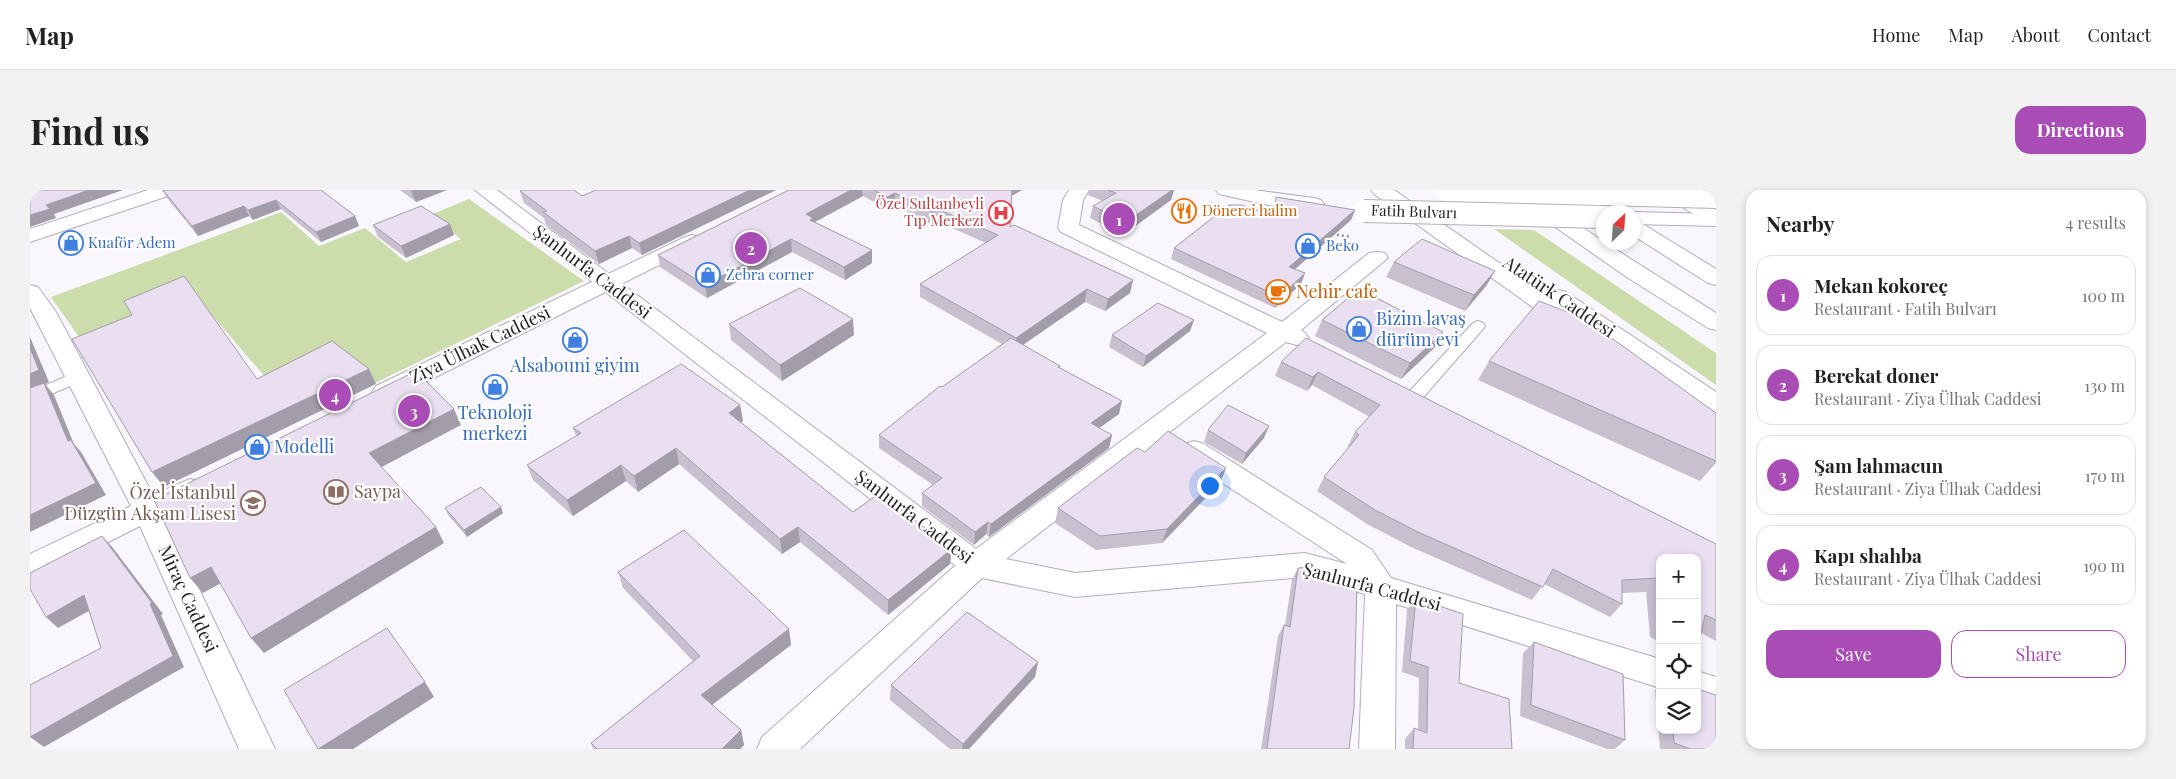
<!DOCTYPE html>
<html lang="en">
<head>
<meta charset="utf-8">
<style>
  :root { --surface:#fff; --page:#f2f2f2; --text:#222; --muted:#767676; --line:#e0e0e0; --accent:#a94cb6 }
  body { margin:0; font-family:"Playfair Display",serif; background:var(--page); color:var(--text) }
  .controls { position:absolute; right:15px; bottom:15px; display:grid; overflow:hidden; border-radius:10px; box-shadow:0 2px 8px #0003 }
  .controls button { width:45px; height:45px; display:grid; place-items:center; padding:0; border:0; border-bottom:1px solid var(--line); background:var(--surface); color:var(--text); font:25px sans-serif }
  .compass { position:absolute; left:1566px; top:15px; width:45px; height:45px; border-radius:50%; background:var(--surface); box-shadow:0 2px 8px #0003; rotate:25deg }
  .you { position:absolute; left:1179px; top:295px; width:18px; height:18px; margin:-12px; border:4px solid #fff; border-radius:50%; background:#1a73e8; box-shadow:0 0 0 8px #1a73e833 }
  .badge { display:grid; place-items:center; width:32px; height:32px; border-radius:50%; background:var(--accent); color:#fff; font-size:16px; font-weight:700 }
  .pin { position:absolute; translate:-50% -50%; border:2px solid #fff; box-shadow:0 1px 5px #0006 }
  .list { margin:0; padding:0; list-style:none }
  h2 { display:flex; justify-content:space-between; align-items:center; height:65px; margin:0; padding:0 20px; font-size:21px }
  h2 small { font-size:16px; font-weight:400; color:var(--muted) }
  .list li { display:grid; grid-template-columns:32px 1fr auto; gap:15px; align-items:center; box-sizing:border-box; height:80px; margin:0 10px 10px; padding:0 10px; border:1px solid var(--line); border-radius:15px }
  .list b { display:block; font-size:19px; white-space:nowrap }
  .list p { margin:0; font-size:16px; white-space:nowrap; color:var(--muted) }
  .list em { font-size:16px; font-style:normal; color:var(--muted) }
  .actions { display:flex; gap:10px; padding:15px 20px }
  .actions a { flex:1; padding:11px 0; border:1px solid var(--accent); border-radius:15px; text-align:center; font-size:18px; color:var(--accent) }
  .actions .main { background:var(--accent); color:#fff }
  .icon { flex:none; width:28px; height:28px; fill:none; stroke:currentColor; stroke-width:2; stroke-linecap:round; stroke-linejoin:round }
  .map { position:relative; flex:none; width:1686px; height:559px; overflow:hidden; border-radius:15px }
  header { display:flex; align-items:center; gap:30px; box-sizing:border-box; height:70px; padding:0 25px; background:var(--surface); border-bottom:1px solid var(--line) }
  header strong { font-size:24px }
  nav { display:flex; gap:28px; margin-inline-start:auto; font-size:18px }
  .intro { display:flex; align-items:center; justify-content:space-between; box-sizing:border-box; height:120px; padding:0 30px }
  h1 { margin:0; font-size:35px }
  .button { padding:12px 22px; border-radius:15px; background:var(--accent); color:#fff; font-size:18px; font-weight:700 }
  main { display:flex; gap:30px; padding:0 30px }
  aside { flex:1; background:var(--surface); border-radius:15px; box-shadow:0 2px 8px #0003 }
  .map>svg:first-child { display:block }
  .green { fill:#cbddab }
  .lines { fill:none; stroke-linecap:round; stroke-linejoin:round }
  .lane-casing { stroke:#b4acbe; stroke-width:2 }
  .street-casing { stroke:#b4acbe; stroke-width:2 }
  .secondary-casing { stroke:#b4acbe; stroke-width:2 }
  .primary-casing { stroke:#b4acbe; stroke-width:2 }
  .highway-casing { stroke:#b4acbe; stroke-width:2 }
  .path { stroke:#908c94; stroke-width:2.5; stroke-dasharray:2 3; stroke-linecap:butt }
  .lane { fill:#fff; fill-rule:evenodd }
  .street { fill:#fff; fill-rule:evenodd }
  .secondary { fill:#fff; fill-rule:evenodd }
  .primary { fill:#fff; fill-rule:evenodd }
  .highway { fill:#fff; fill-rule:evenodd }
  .primary-bridge-casing { stroke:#b4acbe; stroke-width:24; stroke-linecap:butt }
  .primary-bridge { stroke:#fff; stroke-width:22 }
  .wall { fill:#c8c0cf }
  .shaded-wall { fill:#a39ca9 }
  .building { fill:#e9dff1; stroke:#a39ca9 }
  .labels { text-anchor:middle; stroke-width:4.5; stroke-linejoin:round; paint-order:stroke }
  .far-health-label { font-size:15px; fill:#be3a42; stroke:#fff; text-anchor:end }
  .far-food-label { font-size:15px; fill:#c56008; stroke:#fff; text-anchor:start }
  .far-street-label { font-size:15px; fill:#242128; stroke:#fff }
  .far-shop-label { font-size:15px; fill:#366cbe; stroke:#fff; text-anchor:start }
  .street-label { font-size:18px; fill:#242128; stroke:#fff }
  .food-label { font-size:18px; fill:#c56008; stroke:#fff; text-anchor:start }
  .shop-label { font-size:18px; fill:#366cbe; stroke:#fff; text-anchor:start }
  .education-label { font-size:18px; fill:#785e54; stroke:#fff; text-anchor:start }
</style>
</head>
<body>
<header>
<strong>Map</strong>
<nav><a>Home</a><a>Map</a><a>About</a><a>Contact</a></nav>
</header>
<div class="intro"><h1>Find us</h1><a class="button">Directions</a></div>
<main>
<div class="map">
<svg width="1686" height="559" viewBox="0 0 1686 559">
  <rect width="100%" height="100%" fill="#faf6fe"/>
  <g class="green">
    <polygon points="439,9 554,91 343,194 242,195 162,102 49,147 21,107 251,22 289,56 335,38 376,72 431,49 400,25"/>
    <polygon points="1464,39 1504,40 1686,163 1686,195"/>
  </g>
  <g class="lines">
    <defs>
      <g id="lane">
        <polygon points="1448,131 1453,133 1455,136 1453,139 1390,211 1384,212 1378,211 1376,207 1378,203 1443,133"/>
        <polygon points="48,181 54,182 56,186 54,190 0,213 0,202"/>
      </g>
      <g id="street">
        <polygon points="118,0 147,0 144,4 0,52 0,39"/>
        <polygon points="1039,0 1059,0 1053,10 1049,35 1252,132 1339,63 1347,62 1355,63 1358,68 1271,140 1275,143 1279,148 1275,153 1267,155 1256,152 976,369 1045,383 1275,363 1317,374 1154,268 1151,261 1154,254 1164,251 1174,254 1342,360 1361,388 1630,469 1630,498 1366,414 1365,559 1329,559 1335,404 1275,387 1045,407 952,388 770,559 727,559 732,547 935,367 1237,143 1031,42 1028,38 1033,10"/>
        <polygon points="662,45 669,47 673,51 669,55 364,208 355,210 346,208 342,202 346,196 655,47"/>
        <polygon points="0,95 8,97 26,122 123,305 160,289 170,292 174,299 170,306 134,325 245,559 209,559 110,336 11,386 0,390 0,364 101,316 0,118"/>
        <polygon points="1667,481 1686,487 1686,517 1667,511"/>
      </g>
      <g id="secondary">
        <polygon points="445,0 467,0 957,367 961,375 957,383 946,387 935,383"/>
        <polygon points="1341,0 1364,0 1517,106 1520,102 1528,100 1536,102 1686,202 1686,223 1677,220 1551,133 1548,138 1540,140 1532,138 1344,4"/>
        <polygon points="1627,0 1651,0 1686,20 1686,35 1679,33 1630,4"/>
      </g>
      <g id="primary">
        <polygon points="1186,0 1224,0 1284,8 1291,10 1294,14 1291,18 1284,20 1238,15 1189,4"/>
        <polygon points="1602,22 1604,22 1686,24 1686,36 1604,34 1604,22"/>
      </g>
      <g id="highway">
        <polygon points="1508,10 1515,12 1574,52 1686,123 1686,140 1678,138 1598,88 1501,20 1498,16 1501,12"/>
        <polygon points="1604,31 1611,33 1686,79 1686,95 1678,93 1604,46"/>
      </g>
    </defs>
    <use href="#lane" class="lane-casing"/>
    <use href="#street" class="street-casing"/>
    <use href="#secondary" class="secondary-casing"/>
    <use href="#primary" class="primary-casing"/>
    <use href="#highway" class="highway-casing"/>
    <polyline class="path" points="1302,44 1321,47"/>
    <use href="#lane" class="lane"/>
    <use href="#street" class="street"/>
    <use href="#secondary" class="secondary"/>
    <use href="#primary" class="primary"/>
    <use href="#highway" class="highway"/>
    <defs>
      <g id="primary-bridge">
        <polyline points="1416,0 1686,7"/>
        <polyline points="1334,21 1574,27"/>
      </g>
    </defs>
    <use href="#primary-bridge" class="primary-bridge-casing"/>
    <use href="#primary-bridge" class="primary-bridge"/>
  </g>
  <g class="wall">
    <polygon points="132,0 291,0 325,26 329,36 291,52 251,19 223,30 219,26 168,46 137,8"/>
    <polygon points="370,0 417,0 386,12"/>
    <polygon points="566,0 746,0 612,65 602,58 569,74 516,35 514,28 494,13 490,1 552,6"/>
    <polygon points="759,0 992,0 982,6 980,37 1103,90 1100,103 1075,121 1055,112 993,155 1030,176 1030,178 1089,224 1069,238 1082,245 1079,258 959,347 956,344 944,355 892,316 892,303 903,295 849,258 849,245 912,197 972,154 890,107 890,94 956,53 904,30 899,33 865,15 857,19 833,6 785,32 842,60 842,73 815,90 762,62 677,108 630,77 628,65"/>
    <polygon points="1059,0 1144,0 1141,10 1093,45 1060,28 1063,16 1073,11 1058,5"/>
    <polygon points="1246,7 1325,20 1321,30 1265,79 1275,83 1271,94 1245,118 1141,69 1144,58 1242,25 1243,17"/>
    <polygon points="420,34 424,45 376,68 348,47 343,35"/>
    <polygon points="1364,72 1465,81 1456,96 1435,121 1356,87"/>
    <polygon points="1164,130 1160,141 1113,177 1079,157 1082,145"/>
    <polygon points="1292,130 1413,142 1404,158 1371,189 1285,146"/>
    <polygon points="699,134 824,145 752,191 701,150"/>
    <polygon points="1276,148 1686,354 1686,451 1671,443 1669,452 1667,453 1667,368 1630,368 1630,452 1620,447 1616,402 1592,403 1592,414 1580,427 1514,394 1502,410 1381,357 1337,334 1287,301 1294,287 1319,257 1318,256 1325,242 1340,227 1282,195 1277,201 1245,186 1251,172"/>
    <polygon points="1459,171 1686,223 1686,273 1670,291 1448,190"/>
    <polygon points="710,215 713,231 711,232 823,322 922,359 920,374 858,425 770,352 752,364 649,274 608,302 596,291 543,326 503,290 497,275 546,246 543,238"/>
    <polygon points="1178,240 1234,248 1212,274 1174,252"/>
    <polygon points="1115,262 1196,278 1190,293 1132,353 1066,360 1025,333 1028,318"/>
    <polygon points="415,318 473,323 437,347 418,325"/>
    <polygon points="1268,378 1319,559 1231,559 1248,446 1254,435 1255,435 1262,390"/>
    <polygon points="588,382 759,439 761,455 682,515 711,540 714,555 710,559 563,559 561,553 663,471 593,398"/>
    <polygon points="1386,408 1429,493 1482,559 1375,559 1375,549 1384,538 1388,539 1389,488 1372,482 1377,420"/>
    <polygon points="1504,452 1595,550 1585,559 1577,559 1490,526 1493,463"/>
    <polygon points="1008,472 1005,487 939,559 920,559 860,510 861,495"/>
    <polygon points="1630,495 1630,540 1667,540 1686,559 1630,559 1625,500"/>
  </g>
  <g class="shaded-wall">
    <polygon points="59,0 93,0 24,24 26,28 0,37 0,25 16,15"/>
    <polygon points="385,0 417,0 386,12 381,1"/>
    <polygon points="720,0 746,0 612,65 609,53"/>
    <polygon points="821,0 832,0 833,6 783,33 776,24"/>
    <polygon points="982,0 992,0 981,6"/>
    <polygon points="1142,0 1144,0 1141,10 1093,45 1096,32"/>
    <polygon points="865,3 865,15 857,19 857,7"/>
    <polygon points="246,10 251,19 223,30 218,20"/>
    <polygon points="214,16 219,26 168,46 162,36"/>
    <polygon points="905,18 904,30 899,33 900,21"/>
    <polygon points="1325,20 1321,30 1255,88 1259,77"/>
    <polygon points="325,26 329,36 291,52 286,42"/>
    <polygon points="420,34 424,45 376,68 371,56"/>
    <polygon points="599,46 602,58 569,74 565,61"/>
    <polygon points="761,49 762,62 677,108 675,95"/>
    <polygon points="842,60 842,73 815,90 814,77"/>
    <polygon points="1465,81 1456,96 1435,121 1444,105"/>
    <polygon points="1275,83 1271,94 1245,118 1250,107"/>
    <polygon points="1103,90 1100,103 1075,121 1078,109"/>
    <polygon points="1057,99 1055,112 984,161 986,148"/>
    <polygon points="823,129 824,145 752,191 750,175"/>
    <polygon points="1164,130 1160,141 1113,177 1116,166"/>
    <polygon points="1413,142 1404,158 1371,189 1380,173"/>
    <polygon points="0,147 19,192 15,194 24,205 44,254 51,262 76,305 0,342 0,325 38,251 0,200"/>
    <polygon points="339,179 346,194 134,297 122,282"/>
    <polygon points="1288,182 1282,195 1277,201 1283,187"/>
    <polygon points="1092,211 1089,224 1058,246 1061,233"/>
    <polygon points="710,215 713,231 702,238 699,223"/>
    <polygon points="424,219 431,235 348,279 339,263"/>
    <polygon points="1239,236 1234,248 1212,274 1216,263"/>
    <polygon points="1082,245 1079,258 959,347 961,334"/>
    <polygon points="646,258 649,274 608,302 604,286"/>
    <polygon points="591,275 596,291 543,326 537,310"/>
    <polygon points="1196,278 1190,293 1132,353 1137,339"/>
    <polygon points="471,317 473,323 437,347 434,340"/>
    <polygon points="958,332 956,344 944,355 945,342"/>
    <polygon points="406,337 414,353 234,463 221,448"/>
    <polygon points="768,337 770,352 752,364 750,349"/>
    <polygon points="72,346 83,358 133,424 131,425 154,477 14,557 0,547 143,466"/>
    <polygon points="922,359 920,374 858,425 858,410"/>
    <polygon points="181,377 193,392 173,403 160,388"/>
    <polygon points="54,405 66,417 28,438 16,427"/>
    <polygon points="759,439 761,455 675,520 671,505"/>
    <polygon points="1008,472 1005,487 939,559 932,559 933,554"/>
    <polygon points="395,492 404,507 323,559 288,559"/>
    <polygon points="711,540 714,555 710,559 692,559"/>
  </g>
  <g class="building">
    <polygon points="0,0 59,0 16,15 20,19 0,25"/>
    <polygon points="133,0 291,0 325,26 286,42 246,10 218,20 214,16 162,36"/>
    <polygon points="493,0 544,0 552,6 566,0 720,0 609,53 599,46 565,61 513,22 517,21 490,1"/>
    <polygon points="759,0 821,0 776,24 783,28 780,30 842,60 814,77 761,49 675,95 628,65"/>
    <polygon points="844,0 982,0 980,37 984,35 1103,90 1078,109 1057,99 986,148 890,94 968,45 905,18 900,21 865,3 857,7"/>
    <polygon points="1078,0 1142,0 1096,32 1063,16 1086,3"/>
    <polygon points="1246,7 1325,20 1259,77 1275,83 1250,107 1144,58 1199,15 1212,15 1244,26"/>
    <polygon points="391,16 420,34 371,56 343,35"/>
    <polygon points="1392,49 1465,81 1444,105 1364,72"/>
    <polygon points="154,86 227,189 302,151 339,179 122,282 42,149 102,125 94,111"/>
    <polygon points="770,98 823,129 750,175 699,134"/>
    <polygon points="1329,99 1413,142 1380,173 1292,130"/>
    <polygon points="1509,111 1555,129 1686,223 1686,271 1459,171"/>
    <polygon points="1128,113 1164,130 1116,166 1082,145"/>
    <polygon points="981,148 1030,176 1028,177 1092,211 1061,233 1082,245 961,334 958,332 945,342 892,303 912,288 849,245 910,196 912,197"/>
    <polygon points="1276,148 1686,354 1686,430 1675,425 1669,452 1667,451 1667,368 1630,368 1630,395 1629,388 1592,390 1592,414 1523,379 1513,397 1390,343 1345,320 1294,287 1329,245 1325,242 1350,215 1288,182 1283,187 1251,172"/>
    <polygon points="0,158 9,180 0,184"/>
    <polygon points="651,174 710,215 699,223 823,322 847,305 867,320 869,318 922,359 858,410 768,337 750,349 646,258 604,286 591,275 537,310 497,275 551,243 543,238"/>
    <polygon points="386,181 424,219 339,263 406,337 221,448 181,377 160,388 124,310"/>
    <polygon points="14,193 38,251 41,250 66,293 0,325 0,198"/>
    <polygon points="1198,215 1239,236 1216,263 1178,240"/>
    <polygon points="1138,241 1196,278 1137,339 1070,346 1028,318 1107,258 1115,262"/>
    <polygon points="451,297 471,317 434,340 415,318"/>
    <polygon points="654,340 759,439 671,505 711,540 692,559 567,559 561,553 670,466 588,382"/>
    <polygon points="72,346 122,413 120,414 143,466 0,547 0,495 71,458 54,405 16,427 0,399 0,383"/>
    <polygon points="1281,377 1327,391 1324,518 1319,559 1237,559 1254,435 1260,437 1268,378"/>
    <polygon points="1386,408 1433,424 1429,493 1479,509 1482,559 1383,559 1384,538 1397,543 1398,477 1380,471"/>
    <polygon points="937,422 1008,472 933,554 861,495"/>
    <polygon points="357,438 395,492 288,559 254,500"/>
    <polygon points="1504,452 1593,484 1595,550 1501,515"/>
    <polygon points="1667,499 1686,505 1686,559 1661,559 1644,553 1643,540 1667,540"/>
  </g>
  <defs>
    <symbol id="restaurant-ring" viewBox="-11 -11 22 22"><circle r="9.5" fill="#fff" stroke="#e8710a" stroke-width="1.5"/><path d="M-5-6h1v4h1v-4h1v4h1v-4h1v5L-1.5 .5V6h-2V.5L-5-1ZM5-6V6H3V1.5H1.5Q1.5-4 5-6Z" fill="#e8710a"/></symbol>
    <symbol id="hospital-ring" viewBox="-11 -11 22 22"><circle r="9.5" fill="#fff" stroke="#e0444e" stroke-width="1.5"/><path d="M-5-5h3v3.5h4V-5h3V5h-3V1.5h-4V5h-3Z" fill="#e0444e"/></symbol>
    <symbol id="shop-ring" viewBox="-11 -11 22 22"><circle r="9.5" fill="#fff" stroke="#3f7fe0" stroke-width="1.5"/><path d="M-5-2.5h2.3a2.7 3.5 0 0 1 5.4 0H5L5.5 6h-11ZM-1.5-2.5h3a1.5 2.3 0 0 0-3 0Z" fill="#3f7fe0"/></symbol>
    <symbol id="cafe-ring" viewBox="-11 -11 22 22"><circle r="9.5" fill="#fff" stroke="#e8710a" stroke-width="1.5"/><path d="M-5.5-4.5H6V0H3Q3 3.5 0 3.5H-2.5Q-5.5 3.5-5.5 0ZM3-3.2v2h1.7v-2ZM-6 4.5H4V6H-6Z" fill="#e8710a"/></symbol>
    <symbol id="library-ring" viewBox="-11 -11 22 22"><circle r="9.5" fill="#fff" stroke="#8d6e63" stroke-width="1.5"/><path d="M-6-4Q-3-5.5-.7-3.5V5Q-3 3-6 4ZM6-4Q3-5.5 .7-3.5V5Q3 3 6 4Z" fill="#8d6e63"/></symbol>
    <symbol id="school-ring" viewBox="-11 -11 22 22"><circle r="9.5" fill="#fff" stroke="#8d6e63" stroke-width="1.5"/><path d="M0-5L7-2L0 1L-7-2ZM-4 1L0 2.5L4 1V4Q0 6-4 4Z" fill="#8d6e63"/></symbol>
  </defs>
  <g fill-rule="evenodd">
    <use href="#restaurant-ring" x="1140" y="7" width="28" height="28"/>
    <use href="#hospital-ring" x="957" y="9" width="28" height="28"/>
    <use href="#shop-ring" x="27" y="39" width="28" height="28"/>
    <use href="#shop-ring" x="1264" y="42" width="28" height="28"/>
    <use href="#shop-ring" x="664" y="71" width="28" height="28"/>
    <use href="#cafe-ring" x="1234" y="88" width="28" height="28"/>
    <use href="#shop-ring" x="1315" y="125" width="28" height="28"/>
    <use href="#shop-ring" x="531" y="136" width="28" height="28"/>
    <use href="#shop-ring" x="451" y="183" width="28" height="28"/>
    <use href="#shop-ring" x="213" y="243" width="28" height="28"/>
    <use href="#library-ring" x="292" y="288" width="28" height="28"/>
    <use href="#school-ring" x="209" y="299" width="28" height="28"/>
  </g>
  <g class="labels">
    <g class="far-health-label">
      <text x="954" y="19">Özel Sultanbeyli<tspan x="954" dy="17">Tıp Merkezi</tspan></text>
    </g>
    <g class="far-food-label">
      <text x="1172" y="26">Dönerci halim</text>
    </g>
    <g class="far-street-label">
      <text transform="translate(1384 22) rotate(2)" y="5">Fatih Bulvarı</text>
    </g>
    <g class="far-shop-label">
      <text x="58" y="58">Kuaför Adem</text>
      <text x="1296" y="61">Beko</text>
      <text x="696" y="90">Zebra corner</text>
    </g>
    <g class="street-label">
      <text transform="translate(562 82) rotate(37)" y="6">Şanlıurfa Caddesi</text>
      <text transform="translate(1529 107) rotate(34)" y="6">Atatürk Caddesi</text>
      <text transform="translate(450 155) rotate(-26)" y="6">Ziya Ülhak Caddesi</text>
      <text transform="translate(884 327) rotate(37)" y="6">Şanlıurfa Caddesi</text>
      <text transform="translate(1342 397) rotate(15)" y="6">Şanlıurfa Caddesi</text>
      <text transform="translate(158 409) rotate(65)" y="6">Miraç Caddesi</text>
    </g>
    <g class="food-label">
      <text x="1266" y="108">Nehir cafe</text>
    </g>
    <g class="shop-label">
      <text x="1346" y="135">Bizim lavaş<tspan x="1346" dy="21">dürüm evi</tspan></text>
      <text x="545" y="182" text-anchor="middle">Alsabouni giyim</text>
      <text x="465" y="229" text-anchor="middle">Teknoloji<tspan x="465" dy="21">merkezi</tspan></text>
      <text x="244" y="263">Modelli</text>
    </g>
    <g class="education-label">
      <text x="324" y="308">Saypa</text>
      <text x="206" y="309" text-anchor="end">Özel İstanbul<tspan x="206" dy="21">Düzgün Akşam Lisesi</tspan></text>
    </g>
  </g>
</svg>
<div class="controls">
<button>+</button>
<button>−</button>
<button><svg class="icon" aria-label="locate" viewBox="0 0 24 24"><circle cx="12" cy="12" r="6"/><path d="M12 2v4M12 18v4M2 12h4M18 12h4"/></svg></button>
<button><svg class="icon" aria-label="layers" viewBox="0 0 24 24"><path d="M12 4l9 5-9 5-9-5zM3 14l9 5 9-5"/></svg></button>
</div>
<svg class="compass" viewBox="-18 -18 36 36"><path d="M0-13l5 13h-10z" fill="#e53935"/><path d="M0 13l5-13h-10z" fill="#767676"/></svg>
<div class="you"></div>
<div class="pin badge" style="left:1089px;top:29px">1</div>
<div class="pin badge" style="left:721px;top:58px">2</div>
<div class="pin badge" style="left:384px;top:221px">3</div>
<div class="pin badge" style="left:305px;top:205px">4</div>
</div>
<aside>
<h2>Nearby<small>4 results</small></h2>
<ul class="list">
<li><span class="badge">1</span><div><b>Mekan kokoreç</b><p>Restaurant · Fatih Bulvarı</p></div><em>100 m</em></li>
<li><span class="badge">2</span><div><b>Berekat doner</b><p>Restaurant · Ziya Ülhak Caddesi</p></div><em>130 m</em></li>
<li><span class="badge">3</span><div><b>Şam lahmacun</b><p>Restaurant · Ziya Ülhak Caddesi</p></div><em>170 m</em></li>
<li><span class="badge">4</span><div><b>Kapı shahba</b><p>Restaurant · Ziya Ülhak Caddesi</p></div><em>190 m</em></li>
</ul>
<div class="actions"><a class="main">Save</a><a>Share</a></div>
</aside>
</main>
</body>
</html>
